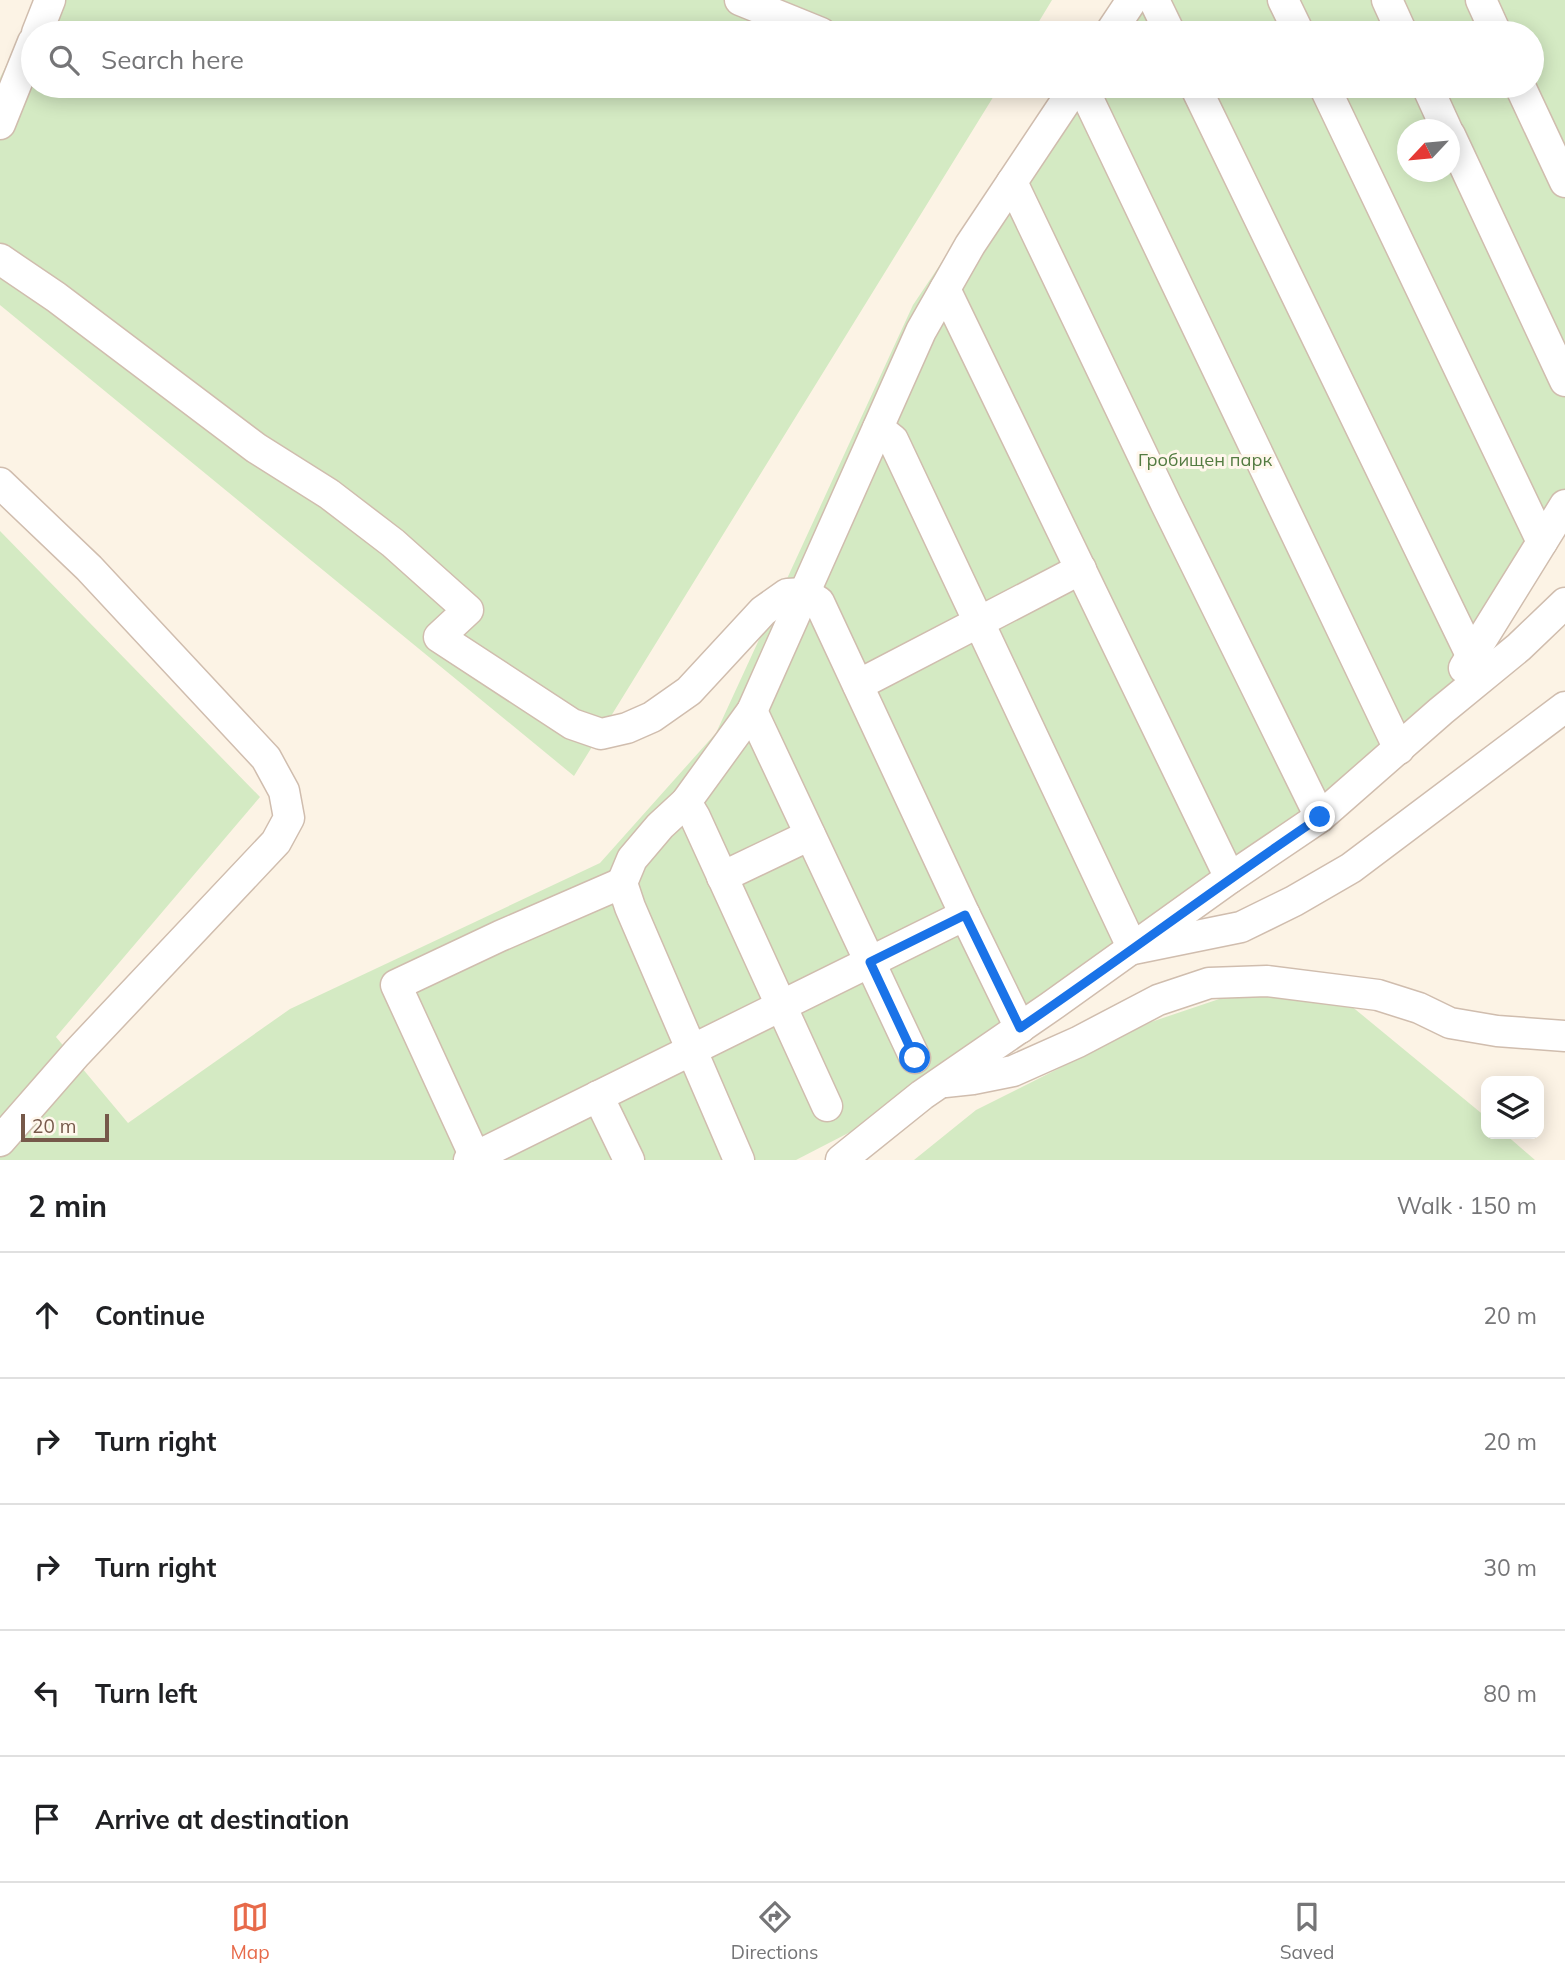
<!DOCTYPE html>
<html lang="en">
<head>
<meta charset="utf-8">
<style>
  :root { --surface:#fff; --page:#f6f6f6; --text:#202124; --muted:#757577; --line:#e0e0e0; --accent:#e76a4a }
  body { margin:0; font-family:Mulish,sans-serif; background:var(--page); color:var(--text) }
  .controls { position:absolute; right:21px; bottom:21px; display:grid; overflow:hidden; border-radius:14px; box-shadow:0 4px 18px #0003 }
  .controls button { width:63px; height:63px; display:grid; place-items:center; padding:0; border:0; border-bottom:2px solid var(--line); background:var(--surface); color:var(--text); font:35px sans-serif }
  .compass { position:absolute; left:1397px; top:119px; width:63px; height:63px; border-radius:50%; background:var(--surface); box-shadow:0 4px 18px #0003; rotate:244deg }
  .scale { position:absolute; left:21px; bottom:18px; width:88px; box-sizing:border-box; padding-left:7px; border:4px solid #76594a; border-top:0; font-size:19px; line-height:24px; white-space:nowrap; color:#76594a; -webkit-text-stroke:5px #fff7ec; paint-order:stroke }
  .stop { position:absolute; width:21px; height:21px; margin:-16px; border:5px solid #1a73e8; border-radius:50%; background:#fff }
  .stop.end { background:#1a73e8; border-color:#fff; box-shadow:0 2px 7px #0008 }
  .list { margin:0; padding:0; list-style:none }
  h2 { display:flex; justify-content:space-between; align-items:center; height:91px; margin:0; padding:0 28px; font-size:30px }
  h2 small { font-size:23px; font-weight:400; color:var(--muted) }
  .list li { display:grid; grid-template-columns:46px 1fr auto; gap:21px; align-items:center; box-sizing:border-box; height:126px; padding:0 28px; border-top:2px solid var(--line) }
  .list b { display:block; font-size:26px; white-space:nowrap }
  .list em { font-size:23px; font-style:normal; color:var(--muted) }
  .icon { flex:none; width:38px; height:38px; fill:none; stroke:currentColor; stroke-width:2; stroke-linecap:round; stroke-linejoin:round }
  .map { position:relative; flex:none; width:1565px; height:1160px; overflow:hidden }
  .search { position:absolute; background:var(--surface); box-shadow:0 4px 18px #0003; left:21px; right:21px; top:21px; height:77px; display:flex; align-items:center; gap:18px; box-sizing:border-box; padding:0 24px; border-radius:38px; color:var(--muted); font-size:26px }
  .sheet { height:721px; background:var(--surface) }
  nav { display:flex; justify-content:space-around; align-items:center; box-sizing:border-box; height:98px; border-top:2px solid var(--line); background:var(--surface); font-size:19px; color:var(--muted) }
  nav a { display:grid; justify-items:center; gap:4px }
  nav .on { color:var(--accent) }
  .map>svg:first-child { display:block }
  .green { fill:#d4eac3; fill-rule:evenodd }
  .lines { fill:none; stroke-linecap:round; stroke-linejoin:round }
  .minor-casing { stroke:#d0bdae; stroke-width:33 }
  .minor { stroke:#fff; stroke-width:30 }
  .route { stroke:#1a73e8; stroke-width:9 }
  .labels { text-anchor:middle; stroke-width:6; stroke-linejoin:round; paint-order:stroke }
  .park-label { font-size:18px; fill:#547c42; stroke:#fff7ec }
</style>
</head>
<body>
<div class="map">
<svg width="1565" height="1160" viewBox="0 0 1565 1160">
  <rect width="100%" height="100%" fill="#fcf3e5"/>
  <g class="green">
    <polygon points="38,0 1052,0 1032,33 33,33 33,86 1000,86 574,776 0,305 0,78"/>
    <path d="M1118,0H1565V505L1441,711L922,1095L796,1160H0V531L260,797L56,1037L128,1123L290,1009L600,863L716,733L913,305L1060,86H1532V33H1096ZM1408,130H1450V172H1408Z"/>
    <polygon points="1240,992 1350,1005 1486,1117 1486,1134 1505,1134 1535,1160 914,1160 976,1110 1151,1022"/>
  </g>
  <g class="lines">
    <defs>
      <g id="minor">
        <polyline points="740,0 821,33"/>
        <polyline points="1154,0 1170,33"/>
        <polyline points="1283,0 1299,33"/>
        <polyline points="1387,0 1402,33"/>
        <polyline points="1481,0 1496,33"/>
        <polyline points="37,33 50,0"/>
        <polyline points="1110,33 1132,0"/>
        <polyline points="1082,86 1399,749"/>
        <polyline points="1195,86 1471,655"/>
        <polyline points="1324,86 1542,542"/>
        <polyline points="1427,86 1447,130"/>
        <polyline points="1520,86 1565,182"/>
        <polyline points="0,124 33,42"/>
        <polyline points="1450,135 1565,381"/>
        <polyline points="1012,182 1166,504 1320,817"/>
        <polyline points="0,259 56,297 256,448 329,494 393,543 468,610 439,637 572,724 601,734 627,728 652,717 689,691 763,611 787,594 805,593 819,602 965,915 1020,1028"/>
        <polyline points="945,289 1230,878"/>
        <polyline points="878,428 893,440 1133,949 1241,927 1294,901 1351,868 1565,707"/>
        <polyline points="0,483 89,568 266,758 284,791 289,818 276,842 76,1054 0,1141"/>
        <polyline points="1464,668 1565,505"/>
        <polyline points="858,685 1081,569"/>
        <polyline points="752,711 915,1058"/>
        <polyline points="686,802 695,817 827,1106"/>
        <polyline points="722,877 810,835"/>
        <polyline points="945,1082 973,1079 1013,1071 1078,1042 1158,1000 1209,983 1267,981 1378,995 1419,1008 1450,1023 1497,1031 1565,1036"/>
        <polyline points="598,1096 629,1160"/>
        <polyline points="475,1157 396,985 500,936 622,883"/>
        <polyline points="469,1160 965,915"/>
        <polyline points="739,1160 630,907 622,883 632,859 660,826 686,802 752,711 921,331 970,245 1076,86"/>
        <polyline points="841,1160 922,1095 1050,1007 1230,878 1320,817 1441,711 1519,647 1565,603"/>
      </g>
    </defs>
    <use href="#minor" class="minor-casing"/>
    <use href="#minor" class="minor"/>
  </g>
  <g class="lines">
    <path class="route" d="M915,1058L870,962L965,915L1020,1028C1121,959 1219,885 1320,817"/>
  </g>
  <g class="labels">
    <g class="park-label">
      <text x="1205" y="466">Гробищен парк</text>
    </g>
  </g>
</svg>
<div class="controls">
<button><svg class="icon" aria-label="layers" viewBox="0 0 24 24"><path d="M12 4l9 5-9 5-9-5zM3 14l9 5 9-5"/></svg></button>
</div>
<svg class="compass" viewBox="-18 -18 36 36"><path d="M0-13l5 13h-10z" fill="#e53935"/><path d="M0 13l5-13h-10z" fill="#757577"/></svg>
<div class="scale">20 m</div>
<div class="stop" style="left:915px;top:1058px"></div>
<div class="stop end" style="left:1320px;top:817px"></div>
<div class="search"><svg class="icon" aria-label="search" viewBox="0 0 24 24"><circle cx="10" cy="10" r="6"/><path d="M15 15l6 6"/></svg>Search here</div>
</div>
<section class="sheet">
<h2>2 min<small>Walk · 150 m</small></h2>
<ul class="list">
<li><svg class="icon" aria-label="ahead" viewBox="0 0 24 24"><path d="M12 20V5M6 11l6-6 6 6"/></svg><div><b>Continue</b></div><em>20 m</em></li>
<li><svg class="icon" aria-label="right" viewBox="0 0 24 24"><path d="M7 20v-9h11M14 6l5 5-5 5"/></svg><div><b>Turn right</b></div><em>20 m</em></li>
<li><svg class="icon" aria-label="right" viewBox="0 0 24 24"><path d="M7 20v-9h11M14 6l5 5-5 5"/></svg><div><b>Turn right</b></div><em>30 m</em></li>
<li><svg class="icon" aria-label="left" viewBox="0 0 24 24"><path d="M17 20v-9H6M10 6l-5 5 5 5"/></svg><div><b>Turn left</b></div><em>80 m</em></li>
<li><svg class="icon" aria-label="arrive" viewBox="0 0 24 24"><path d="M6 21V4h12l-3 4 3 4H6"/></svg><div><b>Arrive at destination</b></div></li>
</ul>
</section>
<nav>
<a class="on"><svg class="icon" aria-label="map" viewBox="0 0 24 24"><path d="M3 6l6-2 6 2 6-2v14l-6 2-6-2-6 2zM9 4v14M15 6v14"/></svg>Map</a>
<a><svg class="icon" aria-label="directions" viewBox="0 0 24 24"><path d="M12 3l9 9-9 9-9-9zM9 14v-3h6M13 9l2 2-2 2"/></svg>Directions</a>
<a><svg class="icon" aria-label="saved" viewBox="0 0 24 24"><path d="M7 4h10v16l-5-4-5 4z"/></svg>Saved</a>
</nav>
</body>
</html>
